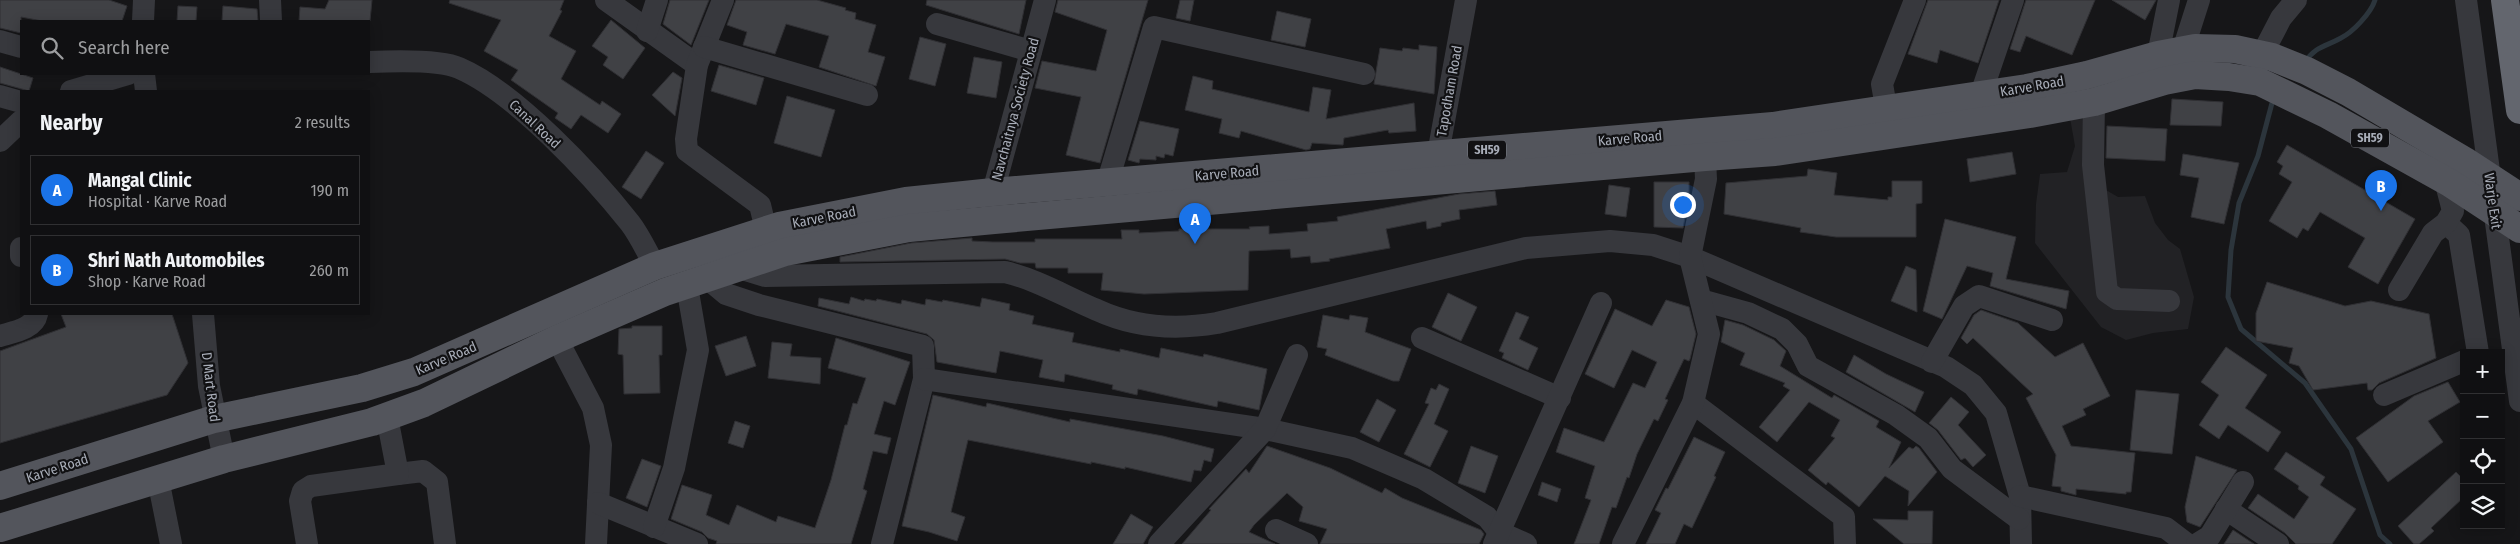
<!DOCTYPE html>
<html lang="en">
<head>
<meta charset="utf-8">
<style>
  :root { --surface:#101012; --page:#19191b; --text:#f1f3f6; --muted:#9c9d9f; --line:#303032; --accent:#1a73e8 }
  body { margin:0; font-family:"Fira Sans Condensed",sans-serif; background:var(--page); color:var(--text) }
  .controls { position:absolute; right:15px; bottom:15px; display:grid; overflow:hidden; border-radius:0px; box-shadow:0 2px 12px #0003 }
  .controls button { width:45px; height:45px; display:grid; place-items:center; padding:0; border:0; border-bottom:1px solid var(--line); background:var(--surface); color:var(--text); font:25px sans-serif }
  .you { position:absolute; left:1682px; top:204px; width:18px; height:18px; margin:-12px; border:4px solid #fff; border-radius:50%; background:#1a73e8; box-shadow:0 0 0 8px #1a73e833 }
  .badge { display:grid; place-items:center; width:32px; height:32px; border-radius:50%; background:var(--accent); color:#fff; font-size:16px; font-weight:700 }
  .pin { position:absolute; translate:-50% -41px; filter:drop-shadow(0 1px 2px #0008) }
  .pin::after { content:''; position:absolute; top:26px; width:18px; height:15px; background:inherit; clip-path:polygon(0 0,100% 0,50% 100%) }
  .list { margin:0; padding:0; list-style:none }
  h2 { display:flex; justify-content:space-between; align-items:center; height:65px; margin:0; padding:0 20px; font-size:21px }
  h2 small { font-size:16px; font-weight:400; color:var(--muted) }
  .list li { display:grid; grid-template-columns:32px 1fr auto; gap:15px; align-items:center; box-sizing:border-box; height:70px; margin:0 10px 10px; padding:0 10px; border:1px solid var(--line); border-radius:0px }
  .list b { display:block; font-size:19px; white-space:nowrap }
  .list p { margin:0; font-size:16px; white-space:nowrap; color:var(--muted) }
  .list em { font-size:16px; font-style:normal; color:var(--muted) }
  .icon { flex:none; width:28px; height:28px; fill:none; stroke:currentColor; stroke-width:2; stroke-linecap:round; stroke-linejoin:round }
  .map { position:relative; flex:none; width:2520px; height:544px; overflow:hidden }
  .search { position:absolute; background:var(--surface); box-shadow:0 2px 12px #0003; left:20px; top:20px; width:350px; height:55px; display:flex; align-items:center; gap:12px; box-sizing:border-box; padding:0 18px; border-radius:0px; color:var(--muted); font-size:19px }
  .panel { position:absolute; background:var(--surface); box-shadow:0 2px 12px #0003; left:20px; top:90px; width:350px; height:225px; border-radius:0px }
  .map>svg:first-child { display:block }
  .built { fill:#222225 }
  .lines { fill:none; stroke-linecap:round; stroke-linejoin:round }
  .stream { stroke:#2c353c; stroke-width:5 }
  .building { fill:#404145; stroke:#303034 }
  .minor { stroke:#37383d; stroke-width:22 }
  .major { stroke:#53555c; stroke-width:28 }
  .highway { stroke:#63666e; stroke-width:28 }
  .labels { text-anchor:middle; stroke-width:4.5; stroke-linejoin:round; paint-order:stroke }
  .shield { fill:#111113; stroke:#7b7e86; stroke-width:1 }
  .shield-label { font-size:12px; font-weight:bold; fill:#a8adb8 }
  .street-label { font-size:14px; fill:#a8adb8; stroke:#111113 }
</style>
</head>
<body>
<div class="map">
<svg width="2520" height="544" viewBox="0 0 2520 544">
  <rect width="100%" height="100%" fill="#161618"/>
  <polygon class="built" points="2106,109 2096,145 2099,186 2118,197 2145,196 2155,223 2168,240 2180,249 2194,297 2188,329 2153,333 2126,340 2101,327 2035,243 2036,204 2040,174 2067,172 2075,146 2070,118"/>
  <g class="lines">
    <g class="stream">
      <path d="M2305,62C2316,46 2325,47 2341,38C2353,32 2371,13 2375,0"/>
      <polyline points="2276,98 2272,103 2258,156 2239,203 2231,250 2228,297 2241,329 2305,383 2351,449 2380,535 2390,544"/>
    </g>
  </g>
  <g class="building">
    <polygon points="0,0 109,0 127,6 122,21 42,21 21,17 21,33 0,28"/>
    <polygon points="329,0 372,0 370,21 299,21 300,7 325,9"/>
    <polygon points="450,0 564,0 560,10 562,11 549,36 576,51 561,79 600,105 602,101 621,114 608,133 581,115 571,129 555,118 558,113 511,80 518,70 484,51 501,20 449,3"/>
    <polygon points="670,0 709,0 691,45 663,24"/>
    <polygon points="736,0 817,0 846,8 845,10 856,13 855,19 876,25 868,52 885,57 876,86 819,67 829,36 786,24 775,54 743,45 747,32 727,25"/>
    <polygon points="927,0 1026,0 1019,34 926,5"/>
    <polygon points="1058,0 1148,0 1100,163 1066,155 1081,97 1035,88 1042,61 1096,71 1107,30 1055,12"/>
    <polygon points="1180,0 1194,0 1190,21 1176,18"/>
    <polygon points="1928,0 1999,0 1978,63 1940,50 1937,63 1908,54"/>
    <polygon points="2026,0 2095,0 2072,55 2026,36 2020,52 2010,49"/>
    <polygon points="2112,0 2156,0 2145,20"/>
    <polygon points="178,6 197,7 196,21 177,21"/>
    <polygon points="223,6 257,9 258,21 222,21"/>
    <polygon points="1277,11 1311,19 1305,47 1271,40"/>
    <polygon points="611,20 645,48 623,79 603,65 608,57 592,46"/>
    <polygon points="920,37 946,44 935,86 909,79"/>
    <polygon points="1419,45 1437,47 1434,94 1374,84 1380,48 1402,51 1403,48 1419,50"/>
    <polygon points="974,57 1002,62 996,98 967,93"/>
    <polygon points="719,65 764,78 756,105 711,91"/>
    <polygon points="0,67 33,78 29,91 0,83"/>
    <polygon points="673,72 682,78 675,116 652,95"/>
    <polygon points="1193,76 1213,81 1212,89 1309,112 1313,87 1331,90 1326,119 1414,103 1416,131 1389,133 1388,130 1344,138 1343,145 1312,143 1310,149 1306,150 1241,131 1239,138 1219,133 1222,119 1185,110"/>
    <polygon points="787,96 835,110 821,157 774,143"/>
    <polygon points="2172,99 2223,102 2221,126 2170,125"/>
    <polygon points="1140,121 1179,129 1173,156 1165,154 1164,158 1156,156 1156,160 1140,159 1139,163 1128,160"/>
    <polygon points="2107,126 2167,129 2165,161 2106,158"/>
    <polygon points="2287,145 2415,219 2378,284 2348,267 2365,238 2320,212 2308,231 2303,228 2297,238 2269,221 2292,182 2279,174 2283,166 2277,162"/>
    <polygon points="646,151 664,163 641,199 622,187"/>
    <polygon points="2012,152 2016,174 1970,182 1967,159"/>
    <polygon points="2183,154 2239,163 2224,224 2191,217 2199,178 2180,175"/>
    <polygon points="1808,169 1837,173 1834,195 1888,200 1888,197 1892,197 1892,181 1922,181 1922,203 1916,204 1916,237 1836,237 1800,232 1801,228 1724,214 1726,183 1807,176"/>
    <polygon points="1654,182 1689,182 1689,196 1683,228 1654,227"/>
    <polygon points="1609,185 1630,188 1626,217 1605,214"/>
    <polygon points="1495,191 1497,205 1459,210 1460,219 1441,223 1441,226 1427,229 1426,221 1386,229 1390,248 1329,259 1330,261 1311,263 1310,256 1291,258 1290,249 1249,251 1248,290 1144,294 1101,290 1103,273 1068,273 1068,268 1036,268 1035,263 1020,263 1005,259 840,262 840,257 911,243 972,238 972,241 993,242 1035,242 1035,239 1122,239 1121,230 1139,230 1139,233 1179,231 1179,229 1250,229 1249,227 1269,226 1269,234 1308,231 1307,224 1338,221 1337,217 1459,194"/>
    <polygon points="1945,219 2016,237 2006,279 2069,291 2066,309 1990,286 1993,273 1967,266 1942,319 1923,311"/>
    <polygon points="1906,266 1916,270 1917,312 1891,301"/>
    <polygon points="2267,282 2345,306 2371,301 2429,314 2436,358 2379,383 2372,390 2368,390 2367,383 2313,390 2299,366 2289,363 2293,348 2256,341 2256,313"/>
    <polygon points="1448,293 1477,307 1461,341 1432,327"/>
    <polygon points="851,297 864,301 865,299 876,301 877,299 901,304 902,300 925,305 926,299 942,302 943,300 980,307 982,298 1010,304 1009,310 1034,316 1032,324 1074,333 1072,342 1120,352 1120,349 1159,358 1161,348 1203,357 1204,354 1267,369 1259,410 1218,401 1217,407 1138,389 1137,395 1112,389 1113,385 1065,374 1064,382 1039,377 1043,360 1000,351 996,373 937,362 934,340 927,334 818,306 819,298 849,304"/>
    <polygon points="1666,300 1689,307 1696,334 1690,359 1689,361 1684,359 1665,399 1668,400 1658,421 1654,419 1637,454 1629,478 1627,477 1616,508 1612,507 1599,544 1574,544 1591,500 1585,498 1595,466 1556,452 1564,428 1604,442 1633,383 1645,388 1657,362 1632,350 1614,388 1585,374 1615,309 1652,326"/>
    <polygon points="1981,310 2018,323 2055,357 2083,343 2110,396 2083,409 2086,415 2062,426 2071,446 2135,453 2131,492 2126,492 2126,494 2076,489 2076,495 2061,491 2061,487 2052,486 2056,455 2026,398 2033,394 1973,338 1967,344 1961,338 1974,315"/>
    <polygon points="1516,312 1529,317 1519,339 1538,348 1528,370 1502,358 1504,353 1499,351"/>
    <polygon points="61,314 172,314 188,363 167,395 0,443 0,351 66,327"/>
    <polygon points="1323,315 1349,320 1350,315 1368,318 1365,332 1411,349 1399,381 1393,381 1325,355 1327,349 1317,347"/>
    <polygon points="1725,320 1743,325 1774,340 1786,351 1780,366 1832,398 1834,395 1879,421 1876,427 1901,442 1889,468 1909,447 1913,449 1916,446 1919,448 1937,472 1908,506 1909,491 1885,476 1859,507 1828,482 1826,485 1808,470 1835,438 1831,436 1840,420 1809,402 1777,442 1759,427 1790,390 1783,386 1785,383 1740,365 1745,353 1721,342"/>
    <polygon points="632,326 662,326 662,355 659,355 660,393 624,394 623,355 618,354 619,329 632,328"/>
    <polygon points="746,336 756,366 726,376 715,346"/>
    <polygon points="836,338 910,362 895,405 884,401 874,434 891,438 887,454 873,451 863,489 867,491 851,544 716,544 717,541 708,538 702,532 671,519 682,485 712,495 706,515 729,525 737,505 776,522 778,516 815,528 831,480 845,425 847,425 853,403 857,404 866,378 828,368"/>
    <polygon points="772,342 792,344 790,356 821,358 820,384 768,378"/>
    <polygon points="2226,347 2267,375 2245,408 2281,432 2268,452 2228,425 2219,439 2199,425 2219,395 2201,382"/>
    <polygon points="1854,355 1886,374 1924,392 1915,412 1846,372"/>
    <polygon points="2448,382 2460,402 2428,421 2443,442 2388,482 2356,438 2414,396"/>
    <polygon points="1439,384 1449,389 1434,424 1448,431 1430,467 1404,454 1429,404 1425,403 1431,388 1436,390"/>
    <polygon points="2136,390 2179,394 2172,454 2130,450"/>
    <polygon points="933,395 986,407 987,403 1070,422 1070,419 1163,436 1214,449 1211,462 1204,460 1201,471 1194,470 1191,482 1125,467 1125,469 1091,462 1091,464 968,440 951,512 965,517 957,541 929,532 902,526"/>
    <polygon points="1951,397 1969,412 1958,425 1986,455 1973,467 1965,458 1961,460 1938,430 1929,423"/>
    <polygon points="1377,399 1396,410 1379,442 1360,432"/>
    <polygon points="735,421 750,426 743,448 728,443"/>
    <polygon points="1694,437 1725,452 1714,476 1716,477 1692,528 1684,524 1675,544 1646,544 1661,513 1655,510 1666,488 1668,489"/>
    <polygon points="1267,446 1330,468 1382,493 1385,488 1402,498 1481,530 1484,534 1479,544 1320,544 1327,529 1299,521 1303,507 1287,493 1254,525 1249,532 1275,544 1182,544 1211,510 1209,509 1246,469 1249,473"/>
    <polygon points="1471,446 1498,456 1485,493 1458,483"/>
    <polygon points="2286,452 2325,477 2320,485 2356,509 2332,544 2296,544 2285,533 2248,508 2258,494 2294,519 2309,497 2298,489 2299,486 2274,469"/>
    <polygon points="2196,456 2237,470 2200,527 2187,522 2185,507"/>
    <polygon points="642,459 661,466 647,507 626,498"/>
    <polygon points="2456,472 2464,480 2464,497 2431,528 2434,531 2419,544 2414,544 2398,526"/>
    <polygon points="1542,482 1561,489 1557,502 1538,495"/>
    <polygon points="1908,511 1933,511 1932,544 1904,544 1873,519 1908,520"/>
    <polygon points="1131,514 1153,527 1143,544 1113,544"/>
    <polygon points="2233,530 2254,544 2224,544"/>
  </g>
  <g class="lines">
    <g class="minor">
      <polyline points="270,0 271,21"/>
      <polyline points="606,0 697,65"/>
      <polyline points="723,0 697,65 686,139 687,151 760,205 766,230"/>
      <polyline points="2466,0 2520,401"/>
      <polyline points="143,21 144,0"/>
      <polyline points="937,24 1031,51"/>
      <polyline points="647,31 657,0"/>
      <polyline points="0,41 21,47"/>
      <polyline points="704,47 867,95"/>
      <polyline points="2183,50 2199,0"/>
      <polyline points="2158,55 2169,0"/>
      <path d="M369,62C391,61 439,59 459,68C515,92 592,175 630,223C640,236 647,252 655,266"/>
      <polyline points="2255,68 2281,18 2296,0"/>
      <polyline points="144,74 146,91"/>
      <polyline points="2090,86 2094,102 2093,165 2107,292 2117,299 2169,301"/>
      <polyline points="71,91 128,74"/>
      <polyline points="1981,94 2013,0"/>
      <polyline points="0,96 21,102"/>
      <polyline points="1889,124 1882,84 1915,0"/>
      <polyline points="0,141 21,121"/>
      <polyline points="1438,171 1438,154 1466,0"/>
      <polyline points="1107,184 1154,27 1364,74"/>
      <polyline points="993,207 993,192 1045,0"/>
      <polyline points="2446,223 2459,235 2478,353"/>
      <polyline points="21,248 21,256"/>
      <path d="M733,260L739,268L765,276L1005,272C1038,280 1066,297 1097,310C1136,328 1176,330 1217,323L1526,248L1610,241L1653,245L1690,257L1946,367L1973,385L1996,413L2020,496L2021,544"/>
      <polyline points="708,279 726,294 759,305 923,346 924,379 882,544"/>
      <polyline points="2399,290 2433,233 2446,223 2453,211 2445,180"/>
      <polyline points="1701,300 1748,313 1782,329 1797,344 1808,366 1896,415 1928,438 1952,469 2019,519"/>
      <polyline points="203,314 209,386 224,459"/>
      <path d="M0,336C13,332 34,329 37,314"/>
      <polyline points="1422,338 1560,398"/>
      <polyline points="557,339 593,408 601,445 596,544"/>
      <polyline points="1932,362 1964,306 1979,296 2052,320"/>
      <polyline points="924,379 1265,429 1352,448 1424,479 1487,517 1499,532 1526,544"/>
      <polyline points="2384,395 2464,361"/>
      <polyline points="1693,403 1844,517 1845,544"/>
      <polyline points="398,474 423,471 437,482 445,544"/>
      <polyline points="158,479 171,544"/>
      <polyline points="2020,496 2166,528 2187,544"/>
      <polyline points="598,503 697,544"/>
      <polyline points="2226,509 2278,544"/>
      <polyline points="654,527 674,468 698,350 687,286"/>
      <polyline points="1276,530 1307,544"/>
      <polyline points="307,544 300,501 303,491 311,486 398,474 387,417"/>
      <polyline points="1159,544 1265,429 1297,355"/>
      <polyline points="1494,544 1601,303"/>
      <polyline points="1623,544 1693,403 1709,334 1690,257 1706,179 1704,139"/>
      <polyline points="2197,544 2210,536 2243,482"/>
    </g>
    <g class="major">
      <polyline points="0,486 214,419 362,388 414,372 655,266 779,226 906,201 993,192 1773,126 2027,88 2087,75 2158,55 2195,48 2235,49 2272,57 2307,71 2348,92 2465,161 2520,197"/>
      <polyline points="0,528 224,459 372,422 424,403 557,339 665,292 785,252 909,228 994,220 1705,157 1775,152 2030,114 2094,102 2164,81 2195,75 2229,77 2260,82 2328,115 2450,183 2520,229"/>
    </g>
    <polyline class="highway" points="2505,0 2520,110"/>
  </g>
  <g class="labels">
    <g class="shield">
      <rect x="2351" y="128.5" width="38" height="19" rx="4"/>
      <rect x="1468" y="140.5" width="38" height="19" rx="4"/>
    </g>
    <g class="shield-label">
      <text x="2370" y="142">SH59</text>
      <text x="1487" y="154">SH59</text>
    </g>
    <g class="street-label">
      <text transform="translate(2032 86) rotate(-10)" y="5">Karve Road</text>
      <text transform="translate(1449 91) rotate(-80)" y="5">Tapodham Road</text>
      <text transform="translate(1015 109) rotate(-75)" y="5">Navchaitnya Society Road</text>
      <text transform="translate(535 124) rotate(43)" y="5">Canal Road</text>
      <text transform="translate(1630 138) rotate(-5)" y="5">Karve Road</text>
      <text transform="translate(1227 173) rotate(-5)" y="5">Karve Road</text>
      <text transform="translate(2493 201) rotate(82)" y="5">Warje Exit</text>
      <text transform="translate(824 217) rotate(-11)" y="5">Karve Road</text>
      <text transform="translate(446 358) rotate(-23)" y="5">Karve Road</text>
      <text transform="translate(211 387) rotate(83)" y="5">D Mart Road</text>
      <text transform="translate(57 468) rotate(-18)" y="5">Karve Road</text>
    </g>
  </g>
</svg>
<div class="controls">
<button>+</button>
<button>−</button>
<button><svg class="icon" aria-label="locate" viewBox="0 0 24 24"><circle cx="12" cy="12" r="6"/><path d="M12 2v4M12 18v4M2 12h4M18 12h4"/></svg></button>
<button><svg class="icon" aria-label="layers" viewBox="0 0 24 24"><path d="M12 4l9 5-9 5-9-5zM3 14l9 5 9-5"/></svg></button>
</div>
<div class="you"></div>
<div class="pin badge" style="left:1195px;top:244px">A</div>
<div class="pin badge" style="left:2381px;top:211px">B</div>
<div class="search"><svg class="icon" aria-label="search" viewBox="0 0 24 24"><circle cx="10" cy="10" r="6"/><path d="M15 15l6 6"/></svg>Search here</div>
<section class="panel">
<h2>Nearby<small>2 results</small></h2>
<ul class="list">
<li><span class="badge">A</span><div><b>Mangal Clinic</b><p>Hospital · Karve Road</p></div><em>190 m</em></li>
<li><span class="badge">B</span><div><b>Shri Nath Automobiles</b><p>Shop · Karve Road</p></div><em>260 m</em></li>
</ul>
</section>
</div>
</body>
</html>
